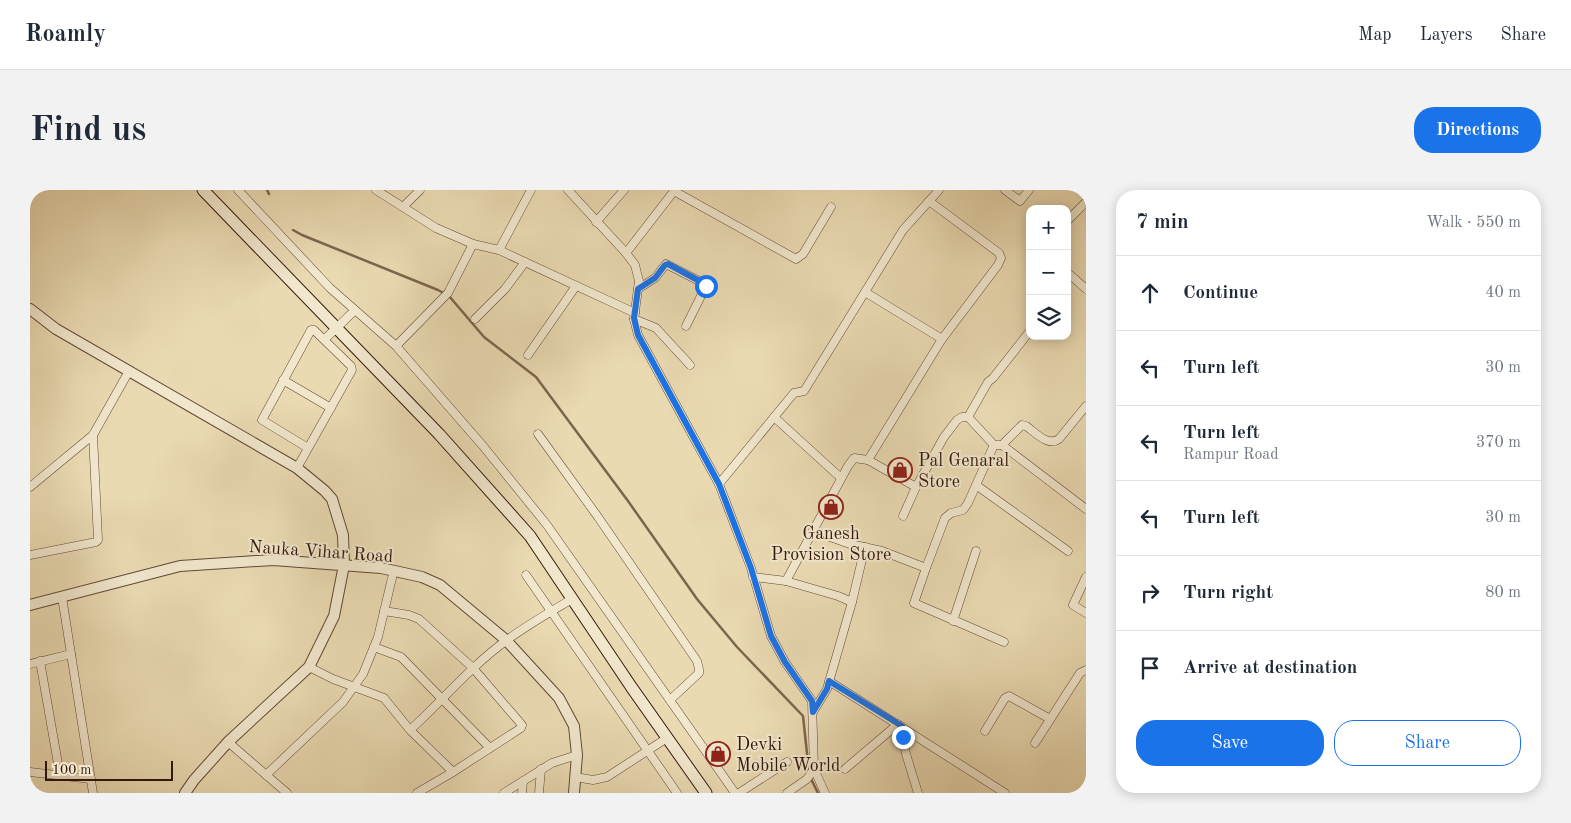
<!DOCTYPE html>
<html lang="en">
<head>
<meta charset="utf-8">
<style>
  :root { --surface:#fff; --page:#f2f2f3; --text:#1f2937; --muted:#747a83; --line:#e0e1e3; --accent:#1a73e8 }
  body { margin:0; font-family:"Old Standard TT",serif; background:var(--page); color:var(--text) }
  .controls { position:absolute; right:15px; top:15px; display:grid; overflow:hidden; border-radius:10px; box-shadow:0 2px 12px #0003 }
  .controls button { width:45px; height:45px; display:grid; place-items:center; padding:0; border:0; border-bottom:1px solid var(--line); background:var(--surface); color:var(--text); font:25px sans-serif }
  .scale { position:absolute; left:15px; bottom:12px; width:128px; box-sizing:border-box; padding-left:5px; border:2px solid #35180c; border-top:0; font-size:14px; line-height:18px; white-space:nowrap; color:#35180c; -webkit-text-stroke:4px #f1e7cd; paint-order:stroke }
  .stop { position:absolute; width:15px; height:15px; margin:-11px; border:4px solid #1a73e8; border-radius:50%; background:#fff }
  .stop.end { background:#1a73e8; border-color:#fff; box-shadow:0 1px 5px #0008 }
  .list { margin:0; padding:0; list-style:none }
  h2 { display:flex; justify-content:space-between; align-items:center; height:65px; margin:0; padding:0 20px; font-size:21px }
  h2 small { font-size:16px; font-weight:400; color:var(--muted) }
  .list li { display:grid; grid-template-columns:32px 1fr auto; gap:15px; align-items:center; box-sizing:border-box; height:75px; padding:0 20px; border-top:1px solid var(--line) }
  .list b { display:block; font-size:19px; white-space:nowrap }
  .list p { margin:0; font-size:16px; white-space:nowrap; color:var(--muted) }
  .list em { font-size:16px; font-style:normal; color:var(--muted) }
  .actions { display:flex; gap:10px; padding:15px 20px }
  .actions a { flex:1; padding:11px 0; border:1px solid var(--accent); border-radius:20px; text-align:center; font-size:18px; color:var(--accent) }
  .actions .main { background:var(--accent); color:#fff }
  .icon { flex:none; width:28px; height:28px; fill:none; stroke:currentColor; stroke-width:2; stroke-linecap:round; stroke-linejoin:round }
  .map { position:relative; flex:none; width:1056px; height:603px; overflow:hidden; border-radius:20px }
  header { display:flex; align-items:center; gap:30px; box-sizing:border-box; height:70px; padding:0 25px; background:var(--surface); border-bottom:1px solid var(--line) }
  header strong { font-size:24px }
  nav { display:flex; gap:28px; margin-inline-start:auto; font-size:18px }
  .intro { display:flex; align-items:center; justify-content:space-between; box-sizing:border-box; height:120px; padding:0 30px }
  h1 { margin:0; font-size:35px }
  .button { padding:12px 22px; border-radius:20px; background:var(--accent); color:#fff; font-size:18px; font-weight:700 }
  main { display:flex; gap:30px; padding:0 30px }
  aside { flex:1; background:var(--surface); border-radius:20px; box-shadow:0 2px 12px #0003 }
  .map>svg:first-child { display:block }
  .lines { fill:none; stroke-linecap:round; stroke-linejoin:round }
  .stream { stroke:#7c654e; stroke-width:2.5 }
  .minor-casing { stroke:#624836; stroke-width:9 }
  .tertiary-casing { stroke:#624836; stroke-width:12 }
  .secondary-casing { stroke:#35180c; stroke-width:13 }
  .minor { stroke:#f1e7cd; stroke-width:8 }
  .tertiary { stroke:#f1e7cd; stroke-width:10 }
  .secondary { stroke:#f1e7cd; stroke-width:11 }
  .route { stroke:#1a73e8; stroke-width:6 }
  .labels { text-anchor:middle; stroke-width:4; stroke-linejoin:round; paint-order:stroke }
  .poi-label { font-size:18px; fill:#35180c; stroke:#f1e7cd; text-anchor:start }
  .street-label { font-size:18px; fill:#35180c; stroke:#f1e7cd }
</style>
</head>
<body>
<header>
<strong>Roamly</strong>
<nav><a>Map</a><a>Layers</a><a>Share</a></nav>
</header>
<div class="intro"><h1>Find us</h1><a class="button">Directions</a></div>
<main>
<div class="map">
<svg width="1056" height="603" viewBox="0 0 1056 603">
  <rect width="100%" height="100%" fill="#eadab2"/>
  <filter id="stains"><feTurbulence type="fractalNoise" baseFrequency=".004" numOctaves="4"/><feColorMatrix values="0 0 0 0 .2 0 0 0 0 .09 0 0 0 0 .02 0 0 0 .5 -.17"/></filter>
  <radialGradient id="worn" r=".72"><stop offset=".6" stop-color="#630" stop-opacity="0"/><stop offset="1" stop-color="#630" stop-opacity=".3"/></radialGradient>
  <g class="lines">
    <g class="stream">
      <polyline points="237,0 239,4"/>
      <polyline points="263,40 272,45 408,100 419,106 454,147 506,187 598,311 667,409 707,457 773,526 779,582"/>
      <polyline points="780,587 788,603"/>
    </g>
    <defs>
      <g id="minor">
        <polyline points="208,0 300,98 366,156 453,256 517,335 705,603"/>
        <polyline points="346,0 406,38 443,54 469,60 605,123"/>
        <polyline points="538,0 596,63 605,75 609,91 604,129 608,145 689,294 721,378 741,446 755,472 782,511 784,579 777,589 757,603"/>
        <polyline points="975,0 990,11 999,0"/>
        <polyline points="899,11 969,63 971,68 968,75 912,149"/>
        <polyline points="373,17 390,0"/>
        <polyline points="1037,31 1056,12"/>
        <polyline points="566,32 594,0"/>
        <polyline points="469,60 501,0"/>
        <polyline points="596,63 644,1 766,69 773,64 801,17"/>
        <polyline points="1037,82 1056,99"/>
        <polyline points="608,99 625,88 636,74 675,94 676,96 656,136"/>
        <polyline points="445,129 475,99 495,72"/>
        <polyline points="604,129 626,138 660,175"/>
        <polyline points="295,149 325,120"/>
        <polyline points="366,156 418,103 443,54"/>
        <polyline points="498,165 546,96"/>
        <polyline points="253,190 301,218"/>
        <polyline points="744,227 811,288"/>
        <polyline points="938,227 958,192 963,188 1000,141"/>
        <polyline points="508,244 568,327 667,471 669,479 669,483 640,510"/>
        <polyline points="964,255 938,313 933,320 921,323 915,328 896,378 884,413 974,452"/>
        <polyline points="972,255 1056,319"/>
        <polyline points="838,270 886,297"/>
        <polyline points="267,278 322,180 321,176 284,140 281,140 232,230 278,258"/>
        <polyline points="689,294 764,203 774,201 835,102"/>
        <polyline points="946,295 1038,361"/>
        <polyline points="0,297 63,245 99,181"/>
        <path d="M873,326L886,297L914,247L927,230L932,227H938L964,255H972L992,235L996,236C1006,243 1018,257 1029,249L1056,216"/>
        <polyline points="783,341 820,354 852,361 896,378"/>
        <polyline points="0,365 66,352 68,350 63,245"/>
        <polyline points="496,385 647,603"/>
        <polyline points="723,387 756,391 818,276 824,268 838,270 912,149 835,102 873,40 909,0"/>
        <polyline points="1056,387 1043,415 1056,423"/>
        <polyline points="756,391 808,406 822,412"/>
        <polyline points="32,407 63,603"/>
        <polyline points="354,421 379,425 389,429 443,478 492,535 491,538 423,582"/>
        <polyline points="923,431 946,361"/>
        <polyline points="344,457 371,467 460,558"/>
        <polyline points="10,471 30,585"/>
        <polyline points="0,474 41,464"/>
        <polyline points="279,477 303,489 354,508 380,540 423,582 387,603"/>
        <polyline points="799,491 975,603"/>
        <polyline points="783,522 797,499 822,412 835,357"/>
        <polyline points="871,536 876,564 888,603"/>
        <path d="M380,540C412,511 442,475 477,450C497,435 520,422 542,409"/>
        <polyline points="955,541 975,508 979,506 1020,529"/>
        <polyline points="198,552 257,603"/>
        <polyline points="1005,553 1050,483 1056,480"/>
        <polyline points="784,579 795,603"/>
        <polyline points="815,579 868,534"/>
        <polyline points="0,582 61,589"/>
        <polyline points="236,585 313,512 333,484 348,447 362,388"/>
        <polyline points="545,587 563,590 577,587 637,548"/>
        <polyline points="474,603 522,573 547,565"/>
        <polyline points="492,603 493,591"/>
        <polyline points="509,603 511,579"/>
        <polyline points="709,603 757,572"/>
      </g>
      <g id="tertiary">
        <polyline points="0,119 26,139 267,278 295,301 302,309 313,345 314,375 304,426 279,477 198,552 164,590 155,603"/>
        <polyline points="0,415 150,376 243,370 351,378 392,387 410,395 476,450 529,508 544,536 547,565 544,603"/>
      </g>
      <polyline id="secondary" points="173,0 409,244 500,346 602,498 676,603"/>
    </defs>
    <use href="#minor" class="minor-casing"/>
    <use href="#tertiary" class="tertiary-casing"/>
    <use href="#secondary" class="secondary-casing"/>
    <use href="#minor" class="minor"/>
    <use href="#tertiary" class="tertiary"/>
    <use href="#secondary" class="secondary"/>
  </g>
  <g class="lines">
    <polyline class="route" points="676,96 675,94 638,74 635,75 625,88 608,99 604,128 608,145 689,294 721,378 741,446 755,472 782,511 783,522 797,499 799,491 872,536 873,547"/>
  </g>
  <defs>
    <symbol id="shop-ring" viewBox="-11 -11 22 22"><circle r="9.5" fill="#f1e7cd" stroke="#8f2418" stroke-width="1.5"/><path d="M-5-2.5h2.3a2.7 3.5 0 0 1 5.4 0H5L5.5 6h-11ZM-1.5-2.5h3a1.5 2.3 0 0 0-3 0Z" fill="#8f2418"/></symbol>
  </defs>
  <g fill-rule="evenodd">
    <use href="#shop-ring" x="856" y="266" width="28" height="28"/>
    <use href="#shop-ring" x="787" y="303" width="28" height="28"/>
    <use href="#shop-ring" x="674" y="550" width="28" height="28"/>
  </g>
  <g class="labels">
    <g class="poi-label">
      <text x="888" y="276">Pal Genaral<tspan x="888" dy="21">Store</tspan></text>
      <text x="801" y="349" text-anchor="middle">Ganesh<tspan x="801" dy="21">Provision Store</tspan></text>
      <text x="706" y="560">Devki<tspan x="706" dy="21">Mobile World</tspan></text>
    </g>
    <g class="street-label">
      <text transform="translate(291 361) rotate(4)" y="6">Nauka Vihar Road</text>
    </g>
  </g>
  <rect width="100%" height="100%" filter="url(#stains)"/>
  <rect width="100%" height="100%" fill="url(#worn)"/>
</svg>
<div class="controls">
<button>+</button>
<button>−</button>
<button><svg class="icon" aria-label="layers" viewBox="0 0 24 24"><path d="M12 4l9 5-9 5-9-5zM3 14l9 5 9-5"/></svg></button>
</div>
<div class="scale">100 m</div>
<div class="stop" style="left:676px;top:96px"></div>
<div class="stop end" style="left:873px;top:547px"></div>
</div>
<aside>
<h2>7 min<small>Walk · 550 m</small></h2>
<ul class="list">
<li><svg class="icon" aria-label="ahead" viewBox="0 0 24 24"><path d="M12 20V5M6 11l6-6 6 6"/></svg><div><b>Continue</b></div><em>40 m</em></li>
<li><svg class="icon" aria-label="left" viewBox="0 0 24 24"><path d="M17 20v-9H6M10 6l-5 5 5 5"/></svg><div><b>Turn left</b></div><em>30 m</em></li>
<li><svg class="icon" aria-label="left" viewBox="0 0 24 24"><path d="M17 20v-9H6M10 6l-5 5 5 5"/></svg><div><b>Turn left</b><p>Rampur Road</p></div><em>370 m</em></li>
<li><svg class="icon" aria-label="left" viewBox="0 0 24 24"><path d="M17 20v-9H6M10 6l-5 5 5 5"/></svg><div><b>Turn left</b></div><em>30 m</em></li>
<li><svg class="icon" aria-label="right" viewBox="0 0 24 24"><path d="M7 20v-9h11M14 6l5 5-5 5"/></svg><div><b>Turn right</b></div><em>80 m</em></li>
<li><svg class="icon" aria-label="arrive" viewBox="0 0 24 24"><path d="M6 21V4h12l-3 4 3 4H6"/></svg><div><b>Arrive at destination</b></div></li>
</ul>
<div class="actions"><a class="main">Save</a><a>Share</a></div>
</aside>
</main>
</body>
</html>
